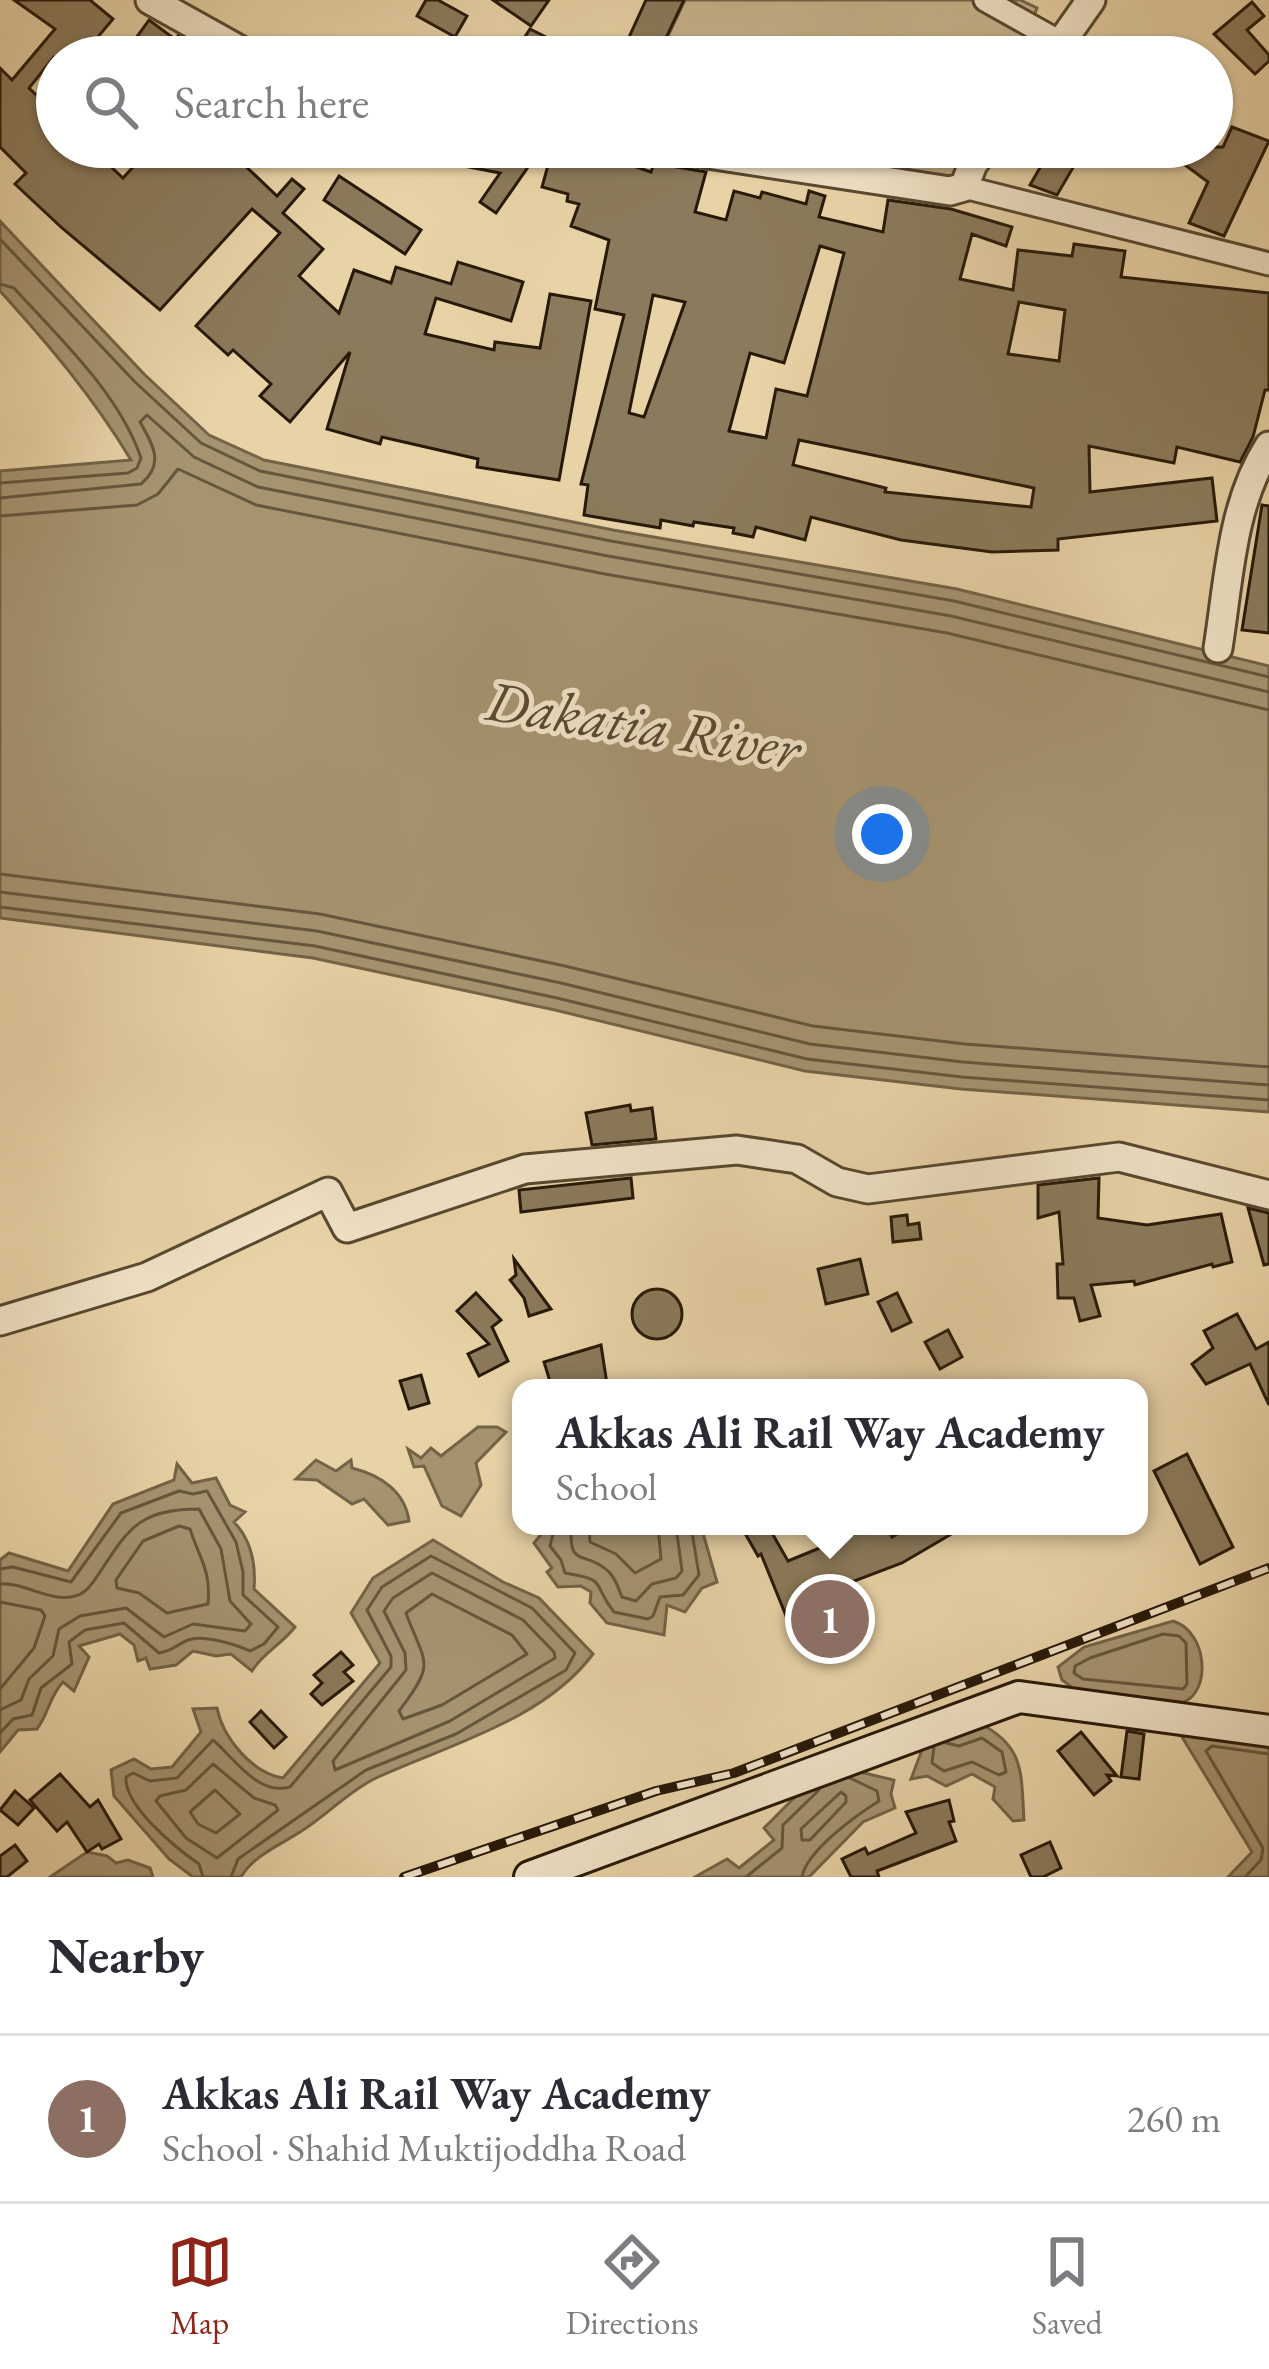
<!DOCTYPE html>
<html lang="en">
<head>
<meta charset="utf-8">
<style>
  :root { --surface:#fff; --page:#f2f2f3; --text:#2b2b33; --muted:#7c7c81; --line:#e1e1e2; --accent:#8f2418 }
  body { margin:0; font-family:"EB Garamond",serif; background:var(--page); color:var(--text) }
  .you { position:absolute; left:882px; top:834px; width:42px; height:42px; margin:-30px; border:9px solid #fff; border-radius:50%; background:#1a73e8; box-shadow:0 0 0 18px #1a73e833 }
  .badge { display:grid; place-items:center; width:78px; height:78px; border-radius:50%; background:var(--accent); color:#fff; font-size:39px; font-weight:700 }
  .pin { position:absolute; translate:-50% -50%; border:6px solid #fff; box-shadow:0 3px 12px #0006 }
  .popup { position:absolute; left:512px; top:1379px; width:636px; height:156px; box-sizing:border-box; display:grid; place-content:center; border-radius:24px; background:var(--surface); filter:drop-shadow(0 3px 9px #0005); font-size:39px; white-space:nowrap; color:var(--muted) }
  .popup b { font-size:45px; color:var(--text) }
  .popup::after { content:''; position:absolute; left:50%; top:100%; margin-left:-24px; border:24px solid transparent; border-top-color:var(--surface) }
  .list { margin:0; padding:0; list-style:none }
  h2 { display:flex; justify-content:space-between; align-items:center; height:156px; margin:0; padding:0 48px; font-size:51px }
  h2 small { font-size:39px; font-weight:400; color:var(--muted) }
  .list li { display:grid; grid-template-columns:78px 1fr auto; gap:36px; align-items:center; box-sizing:border-box; height:168px; padding:0 48px; border-top:3px solid var(--line) }
  .list b { display:block; font-size:45px; white-space:nowrap }
  .list p { margin:0; font-size:39px; white-space:nowrap; color:var(--muted) }
  .list em { font-size:39px; font-style:normal; color:var(--muted) }
  .icon { flex:none; width:66px; height:66px; fill:none; stroke:currentColor; stroke-width:2; stroke-linecap:round; stroke-linejoin:round }
  .map { position:relative; flex:none; width:1269px; height:1877px; overflow:hidden }
  .search { position:absolute; background:var(--surface); box-shadow:0 3px 9px #0004; left:36px; right:36px; top:36px; height:132px; display:flex; align-items:center; gap:30px; box-sizing:border-box; padding:0 42px; border-radius:66px; color:var(--muted); font-size:45px }
  .sheet { height:324px; background:var(--surface) }
  nav { display:flex; justify-content:space-around; align-items:center; box-sizing:border-box; height:168px; border-top:3px solid var(--line); background:var(--surface); font-size:33px; color:var(--muted) }
  nav a { display:grid; justify-items:center; gap:6px }
  nav .on { color:var(--accent) }
  .map>svg:first-child { display:block }
  .green { fill:#c7b38c; stroke:#77664a; stroke-width:3 }
  .water { fill:#a69471; stroke:#736347; stroke-width:3 }
  .lines { fill:none; stroke-linecap:round; stroke-linejoin:round }
  .shore { stroke:#66563c; stroke-width:3 }
  .building { fill:#8b7a5b; stroke:#271908; stroke-width:3; fill-rule:evenodd }
  .minor-casing { stroke:#574830; stroke-width:27 }
  .tertiary-casing { stroke:#574830; stroke-width:33 }
  .secondary-casing { stroke:#271908; stroke-width:36 }
  .minor { stroke:#f0e2c6; stroke-width:21 }
  .tertiary { stroke:#f0e2c6; stroke-width:27 }
  .secondary { stroke:#f0e2c6; stroke-width:30 }
  .rail-casing { stroke:#271908; stroke-width:10 }
  .rail { stroke:#f0e2c6; stroke-width:6; stroke-dasharray:18; stroke-linecap:butt }
  .labels { text-anchor:middle; stroke-width:10; stroke-linejoin:round; paint-order:stroke }
  .water-label { font-size:57px; font-style:italic; fill:#5a4a32; stroke:#f0e2c6 }
</style>
</head>
<body>
<div class="map">
<svg width="1269" height="1877" viewBox="0 0 1269 1877">
  <rect width="100%" height="100%" fill="#e8d3a7"/>
  <filter id="stains"><feTurbulence type="fractalNoise" baseFrequency=".00167" numOctaves="4"/><feColorMatrix values="0 0 0 0 .2 0 0 0 0 .09 0 0 0 0 .02 0 0 0 .5 -.17"/></filter>
  <radialGradient id="worn" r=".72"><stop offset=".6" stop-color="#630" stop-opacity="0"/><stop offset="1" stop-color="#630" stop-opacity=".3"/></radialGradient>
  <g class="green">
    <polygon points="685,0 1020,0 1037,8 1017,57 658,57"/>
    <polygon points="855,147 979,147 961,191"/>
  </g>
  <g class="water">
    <path d="M0,221L144,374L209,435L264,460L613,530L957,589L1269,666V1112L961,1089L805,1071L555,1010L313,958L0,918V471L131,460C93,397 49,345 0,291Z"/>
    <polygon points="478,1427 497,1427 506,1432 476,1463 481,1485 461,1516 442,1506 424,1466 414,1467 408,1449 421,1458 431,1448 441,1456"/>
    <path d="M316,1460L336,1471L351,1460L352,1468C380,1475 405,1491 409,1521L388,1525L364,1499L352,1504L317,1480L296,1479Z"/>
    <path d="M177,1464L192,1483L216,1478L230,1505L245,1512L234,1522C251,1540 256,1565 254,1589L295,1627C282,1644 262,1654 252,1671L231,1654L216,1656L193,1651L176,1665L150,1669L146,1658L138,1661L134,1645L120,1634L79,1646L89,1657L74,1691L63,1682C49,1697 49,1713 37,1729L18,1730L0,1752V1560L9,1553L68,1571L113,1504L174,1480Z"/>
    <polygon points="543,1526 701,1526 717,1582 702,1588 685,1612 667,1605 664,1635 607,1623 590,1603 591,1592 581,1586 558,1587 547,1572 552,1568 534,1543 544,1531"/>
    <path d="M433,1540L503,1582L539,1598L593,1654C544,1720 448,1745 376,1778C349,1791 326,1816 300,1832C280,1845 253,1856 241,1877H193L169,1859L114,1796L111,1770L134,1759L151,1769L172,1767L201,1732L193,1709L217,1708C223,1738 252,1773 283,1778L380,1663L351,1613L373,1578Z"/>
    <path d="M1173,1621C1208,1632 1211,1691 1184,1702L1077,1691L1062,1680L1058,1667L1084,1647Z"/>
    <path d="M979,1723C1025,1746 1021,1773 1024,1820L1013,1821L993,1799L995,1787L972,1774L946,1786L927,1776L911,1779L922,1750L915,1727Z"/>
    <polygon points="1176,1727 1269,1743 1269,1877 1228,1877 1252,1852"/>
    <polygon points="858,1751 860,1772 894,1780 891,1794 895,1808 863,1822 809,1877 695,1877 727,1859 739,1868 774,1840 764,1828 828,1764"/>
    <polygon points="87,1852 107,1856 116,1863 128,1860 150,1868 153,1877 50,1877"/>
  </g>
  <g class="lines">
    <g class="shore">
      <polyline points="0,239 135,382 201,443 260,471 611,541 954,601 1269,677"/>
      <path d="M0,284L14,288C59,338 119,393 141,458L137,468L128,473L0,483"/>
      <path d="M0,498L141,484C165,464 153,445 140,422L147,415L194,457L258,487L608,556L951,616L1269,692"/>
      <polyline points="0,516 137,505 158,494 178,469 256,505 605,574 947,633 1269,710"/>
      <polyline points="0,874 320,914 565,966 813,1026 965,1044 1269,1067"/>
      <polyline points="0,892 317,931 561,983 810,1044 963,1062 1269,1085"/>
      <polyline points="0,907 315,946 557,998 807,1059 962,1077 1269,1100"/>
      <path d="M179,1526L190,1529C200,1560 211,1570 208,1604L167,1613L139,1593L117,1588L116,1580L143,1541Z"/>
      <path d="M555,1526L550,1546L561,1560L565,1573C609,1580 591,1583 614,1612L648,1619L653,1616L660,1597L683,1595L699,1575L691,1526"/>
      <path d="M571,1526C569,1570 584,1549 608,1571C616,1578 618,1588 622,1597L636,1601L652,1584L676,1578L682,1571L676,1526"/>
      <polyline points="589,1526 590,1542 616,1554 635,1573 661,1559 658,1526"/>
      <path d="M0,1569L13,1567L71,1582L121,1513L179,1491L193,1494L207,1491L236,1542L243,1572V1595L278,1627L264,1644L250,1651C237,1645 203,1634 188,1640C176,1645 173,1651 159,1653L124,1623L85,1630L69,1642L72,1664L41,1688L32,1715L13,1719L0,1733"/>
      <polygon points="432,1573 523,1620 554,1652 555,1658 450,1721 335,1770 333,1761 406,1670 405,1653 384,1611 393,1598"/>
      <path d="M0,1584C24,1582 51,1603 75,1596C85,1594 90,1586 96,1578C128,1530 137,1509 199,1509L221,1549L230,1601L251,1624L245,1631L193,1624L164,1637L126,1608L80,1616L59,1629L53,1656L29,1679L21,1700L0,1710"/>
      <path d="M432,1594L512,1635L527,1654L442,1705L403,1719L399,1711C437,1661 425,1665 406,1613Z"/>
      <polyline points="0,1602 41,1610 45,1616 34,1648 0,1689"/>
      <polygon points="1163,1634 1179,1636 1186,1643 1187,1684 1183,1689 1083,1679 1074,1673 1075,1666 1090,1658"/>
      <polyline points="934,1747 932,1763 944,1771 972,1762 999,1775 1006,1772 1002,1752 982,1738 959,1746 946,1743"/>
      <polygon points="213,1764 254,1798 275,1805 278,1810 217,1858 186,1838 156,1801 160,1796 186,1790"/>
      <polygon points="215,1790 240,1814 216,1833 198,1824 190,1812"/>
      <polygon points="841,1792 846,1796 846,1802 810,1840 802,1840 801,1829"/>
      <path d="M203,1877L199,1864C176,1848 124,1806 126,1777L133,1773L150,1781L177,1778L213,1740C235,1759 258,1796 290,1787L391,1667V1656L367,1610L382,1587L431,1556L532,1608L575,1653L566,1670L456,1734L366,1770L238,1859L231,1877"/>
      <polyline points="746,1877 782,1848 783,1825 819,1790"/>
      <path d="M802,1877C806,1851 858,1814 879,1801L877,1791L850,1778"/>
      <polyline points="1245,1877 1261,1860 1263,1848 1206,1751 1212,1746 1269,1754"/>
    </g>
  </g>
  <g class="building">
    <polygon points="14,0 90,0 113,19 81,57 54,57 29,88 57,115 57,147 90,147 123,178 151,147 249,147 238,159 277,196 292,179 304,189 283,213 323,249 299,276 339,313 354,270 391,283 396,267 451,284 458,262 523,282 511,321 436,298 425,334 494,350 495,342 540,348 550,294 591,301 559,480 477,467 478,459 382,437 380,444 327,429 350,352 290,422 260,396 271,384 233,350 228,355 196,326 280,233 252,209 160,310 62,228 15,184 26,173 0,147 0,68 12,80 55,29"/>
    <polygon points="426,0 438,0 467,16 455,37 417,16"/>
    <polygon points="493,0 549,0 531,26"/>
    <polygon points="646,0 684,0 657,57 620,57"/>
    <polygon points="1252,2 1264,16 1247,30 1269,55 1269,61 1255,74 1214,34"/>
    <polygon points="149,20 176,40 178,36 211,57 122,57"/>
    <polygon points="530,29 586,57 512,57"/>
    <polygon points="1232,127 1269,141 1224,236 1189,223 1208,182 1161,147 1223,147"/>
    <polygon points="468,147 542,147 496,213 480,202 500,173 464,166"/>
    <path d="M553,147H579L651,172L654,163L706,172L695,212L726,220L734,191L760,198L762,192L806,204L809,191L825,196L819,217L883,232L888,200L951,209L1012,227L1006,246L972,234L960,279L1013,290L1018,250L1072,256L1074,244L1125,251L1121,277L1269,293V390H1265L1253,437L1240,462L1177,447L1174,463L1089,446L1090,492L1212,478L1217,521L1058,539V550L992,552L901,540L811,517L805,540L756,527L753,537L733,533L734,528L694,522L693,526L661,520L660,528L584,515L588,485L581,484L624,315L595,309L609,240L571,226L579,204L567,201L568,194L542,187ZM820,246L844,253L807,396L776,389L766,438L729,431L750,353L784,363ZM653,295L685,302L644,417L629,413ZM1019,302L1065,310L1059,361L1008,354ZM799,440L1034,488L1031,507L885,492L886,488L793,465Z"/>
    <polygon points="1052,147 1085,147 1057,195 1030,185"/>
    <polygon points="339,176 421,230 405,254 324,200"/>
    <polygon points="1262,505 1269,506 1269,633 1242,630"/>
    <polygon points="630,1105 631,1111 652,1108 656,1139 592,1145 586,1113"/>
    <polygon points="631,1178 633,1198 521,1212 519,1190"/>
    <polygon points="1099,1178 1098,1218 1147,1225 1221,1214 1232,1262 1213,1267 1212,1264 1135,1285 1134,1281 1091,1285 1100,1316 1080,1321 1074,1298 1058,1298 1057,1264 1063,1264 1059,1212 1038,1218 1038,1185"/>
    <polygon points="1248,1208 1269,1213 1269,1264 1264,1265"/>
    <polygon points="907,1215 908,1225 919,1223 921,1239 893,1242 891,1217"/>
    <polygon points="514,1259 551,1309 529,1316 524,1298 510,1280 516,1275"/>
    <polygon points="860,1259 868,1294 826,1304 818,1269"/>
    <circle cx="657" cy="1314" r="25"/>
    <polygon points="476,1293 501,1320 492,1327 508,1361 479,1376 468,1354 489,1344 457,1311"/>
    <polygon points="897,1293 911,1322 892,1331 878,1302"/>
    <polygon points="1237,1314 1256,1349 1269,1342 1269,1405 1250,1364 1206,1384 1192,1364 1213,1348 1204,1331"/>
    <polygon points="948,1330 962,1357 940,1369 925,1342"/>
    <polygon points="601,1345 607,1384 597,1388 552,1388 544,1362"/>
    <polygon points="421,1375 429,1403 409,1409 400,1381"/>
    <polygon points="1187,1454 1233,1547 1200,1564 1154,1471"/>
    <polygon points="762,1526 768,1526 788,1561 873,1526 888,1526 892,1537 911,1526 965,1526 902,1563 825,1592 831,1606 789,1623 761,1554 758,1556 746,1535"/>
    <polygon points="341,1652 353,1665 344,1672 353,1681 322,1705 311,1694 322,1683 314,1675"/>
    <polygon points="261,1711 286,1737 274,1748 250,1722"/>
    <polygon points="1127,1731 1144,1734 1139,1779 1121,1777"/>
    <polygon points="1081,1732 1117,1776 1107,1775 1111,1781 1094,1795 1058,1751"/>
    <polygon points="60,1774 90,1807 98,1800 121,1839 102,1849 99,1844 87,1852 67,1822 57,1831 30,1800"/>
    <polygon points="15,1791 34,1808 18,1825 0,1810"/>
    <polygon points="949,1800 954,1821 949,1822 956,1841 877,1871 879,1877 851,1877 842,1859 865,1848 868,1854 916,1833 906,1812"/>
    <polygon points="1050,1842 1061,1868 1043,1877 1031,1877 1021,1855"/>
    <polygon points="15,1845 27,1861 7,1877 0,1877 0,1856"/>
  </g>
  <g class="lines">
    <defs>
      <g id="minor">
        <polyline points="985,0 1060,42"/>
        <polyline points="964,187 1269,264"/>
      </g>
      <g id="tertiary">
        <polyline points="150,0 252,57"/>
        <polyline points="1051,57 1091,0"/>
        <polyline points="662,147 950,191 964,187 973,164 986,147"/>
        <path d="M1218,648C1229,580 1231,505 1269,446"/>
        <polyline points="0,1321 147,1277 328,1192 347,1228 525,1169 737,1150 797,1159 837,1182 868,1189 1119,1157 1269,1195"/>
      </g>
      <polyline id="secondary" points="530,1877 1019,1697 1269,1731"/>
    </defs>
    <use href="#minor" class="minor-casing"/>
    <use href="#tertiary" class="tertiary-casing"/>
    <use href="#secondary" class="secondary-casing"/>
    <use href="#minor" class="minor"/>
    <use href="#tertiary" class="tertiary"/>
    <use href="#secondary" class="secondary"/>
    <defs>
      <polyline id="rail" points="404,1877 656,1791 734,1773 1269,1568"/>
    </defs>
    <use href="#rail" class="rail-casing"/>
    <use href="#rail" class="rail"/>
  </g>
  <g class="labels">
    <g class="water-label">
      <text transform="translate(643 724) rotate(9)" y="20">Dakatia River</text>
    </g>
  </g>
  <rect width="100%" height="100%" filter="url(#stains)"/>
  <rect width="100%" height="100%" fill="url(#worn)"/>
</svg>
<div class="you"></div>
<div class="pin badge" style="left:830px;top:1619px;background:#8d6e63">1</div>
<div class="popup"><b>Akkas Ali Rail Way Academy</b>School</div>
<div class="search"><svg class="icon" aria-label="search" viewBox="0 0 24 24"><circle cx="10" cy="10" r="6"/><path d="M15 15l6 6"/></svg>Search here</div>
</div>
<section class="sheet">
<h2>Nearby<small></small></h2>
<ul class="list">
<li><span class="badge" style="background:#8d6e63">1</span><div><b>Akkas Ali Rail Way Academy</b><p>School · Shahid Muktijoddha Road</p></div><em>260 m</em></li>
</ul>
</section>
<nav>
<a class="on"><svg class="icon" aria-label="map" viewBox="0 0 24 24"><path d="M3 6l6-2 6 2 6-2v14l-6 2-6-2-6 2zM9 4v14M15 6v14"/></svg>Map</a>
<a><svg class="icon" aria-label="directions" viewBox="0 0 24 24"><path d="M12 3l9 9-9 9-9-9zM9 14v-3h6M13 9l2 2-2 2"/></svg>Directions</a>
<a><svg class="icon" aria-label="saved" viewBox="0 0 24 24"><path d="M7 4h10v16l-5-4-5 4z"/></svg>Saved</a>
</nav>
</body>
</html>
